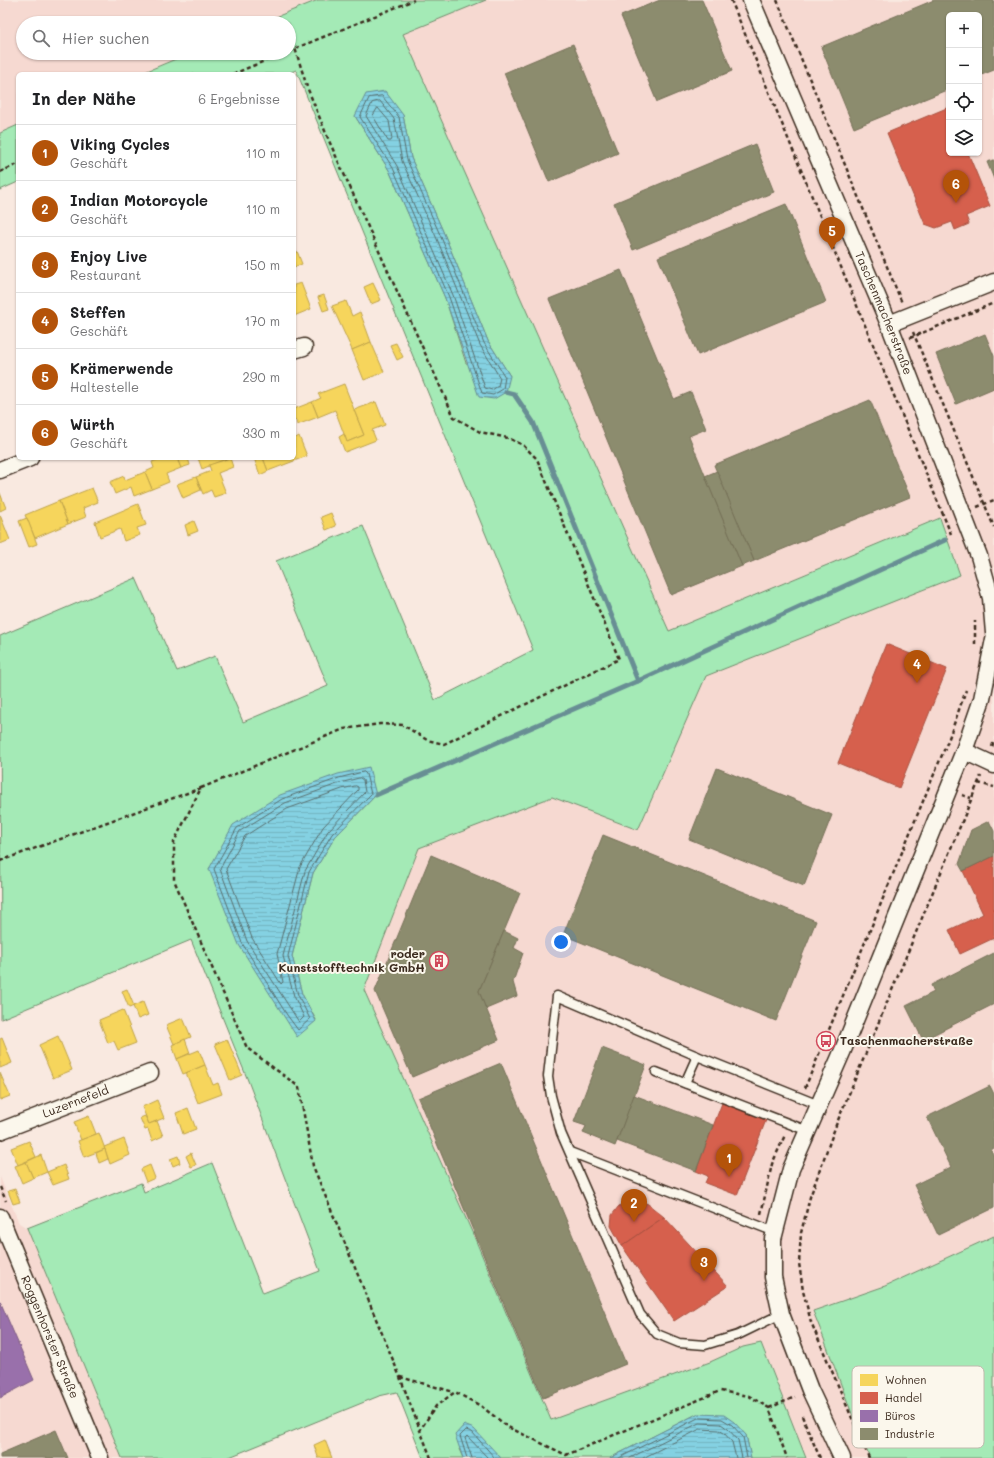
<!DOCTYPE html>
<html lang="de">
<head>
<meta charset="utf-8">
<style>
  :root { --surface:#fff; --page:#f2f2f2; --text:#202124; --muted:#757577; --line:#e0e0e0; --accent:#b45309 }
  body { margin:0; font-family:Mali,sans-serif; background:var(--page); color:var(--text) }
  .controls { position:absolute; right:12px; top:12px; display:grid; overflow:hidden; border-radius:6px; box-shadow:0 1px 3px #0004 }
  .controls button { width:36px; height:36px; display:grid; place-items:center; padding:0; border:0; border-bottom:1px solid var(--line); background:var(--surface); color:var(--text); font:20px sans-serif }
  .you { position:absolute; left:561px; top:942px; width:14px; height:14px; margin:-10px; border:3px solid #fff; border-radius:50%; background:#1a73e8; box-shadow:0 0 0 6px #1a73e833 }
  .badge { display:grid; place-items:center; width:26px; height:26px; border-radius:50%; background:var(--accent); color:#fff; font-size:13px; font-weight:700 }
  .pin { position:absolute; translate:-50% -33px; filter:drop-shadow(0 1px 2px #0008) }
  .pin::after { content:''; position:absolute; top:21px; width:14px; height:12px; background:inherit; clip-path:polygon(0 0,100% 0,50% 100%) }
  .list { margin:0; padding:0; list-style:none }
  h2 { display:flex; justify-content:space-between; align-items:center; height:52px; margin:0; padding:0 16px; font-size:17px }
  h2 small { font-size:13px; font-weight:400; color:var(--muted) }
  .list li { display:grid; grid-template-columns:26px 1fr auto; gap:12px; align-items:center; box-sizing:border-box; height:56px; padding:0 16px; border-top:1px solid var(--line) }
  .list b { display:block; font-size:15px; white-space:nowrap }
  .list p { margin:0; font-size:13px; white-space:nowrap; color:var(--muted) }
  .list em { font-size:13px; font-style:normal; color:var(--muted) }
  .icon { flex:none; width:22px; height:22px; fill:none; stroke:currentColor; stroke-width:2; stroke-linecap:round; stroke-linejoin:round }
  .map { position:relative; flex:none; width:994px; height:1458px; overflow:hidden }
  .search { position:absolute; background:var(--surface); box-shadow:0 1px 3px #0004; left:16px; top:16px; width:280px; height:44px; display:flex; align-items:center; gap:10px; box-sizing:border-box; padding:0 14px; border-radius:22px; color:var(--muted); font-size:15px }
  .panel { position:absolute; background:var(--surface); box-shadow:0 1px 3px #0004; left:16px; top:72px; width:280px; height:388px; border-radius:6px }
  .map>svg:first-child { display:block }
  .built { fill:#f6d9d1; fill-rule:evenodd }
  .green { fill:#a4eab6; stroke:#708a6a; fill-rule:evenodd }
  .water { fill:url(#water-rules); stroke:#678e94 }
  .homes { fill:#f6d55c; stroke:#bea249 }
  .shops { fill:#d6604d; stroke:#a8503f }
  .offices { fill:#9970ab; stroke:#7d5b81 }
  .industry { fill:#8c8c6e; stroke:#746f56 }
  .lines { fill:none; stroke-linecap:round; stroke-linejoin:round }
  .shore { stroke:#586d6c; stroke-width:1 }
  .stream { stroke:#678e94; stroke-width:5 }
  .lane-casing { stroke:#3b2a1e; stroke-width:11 }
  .street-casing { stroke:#3b2a1e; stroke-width:19 }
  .path { stroke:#3b2a1e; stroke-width:2.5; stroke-dasharray:4 3; stroke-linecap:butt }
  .lane { stroke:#fbf7ec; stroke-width:8 }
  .street { stroke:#fbf7ec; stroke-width:16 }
  .labels { text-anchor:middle; stroke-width:4; stroke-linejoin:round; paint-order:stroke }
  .street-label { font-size:12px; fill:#3b2a1e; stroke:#fbf7ec }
  .poi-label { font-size:12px; font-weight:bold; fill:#3b2a1e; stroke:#fbf7ec; text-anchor:end }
  .key { fill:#fbf7ec; stroke:#c1baae; stroke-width:1 }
  .key-label { font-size:11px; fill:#3b2a1e }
</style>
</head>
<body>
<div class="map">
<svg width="994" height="1458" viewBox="0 0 994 1458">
  <defs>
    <pattern id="water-rules" width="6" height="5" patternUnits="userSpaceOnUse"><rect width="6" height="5" fill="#84d1e2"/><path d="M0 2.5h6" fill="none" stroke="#73b4c1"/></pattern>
  </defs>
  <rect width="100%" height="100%" fill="#f9e9e0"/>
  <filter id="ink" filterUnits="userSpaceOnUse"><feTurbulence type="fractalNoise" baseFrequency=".025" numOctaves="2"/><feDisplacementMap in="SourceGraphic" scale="8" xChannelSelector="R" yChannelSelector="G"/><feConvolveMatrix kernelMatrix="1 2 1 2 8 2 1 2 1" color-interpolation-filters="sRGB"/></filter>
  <g filter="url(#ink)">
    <g class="built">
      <polygon points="0,0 318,0 261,23 23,23 23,53 190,53 140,74 18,74 18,125 0,133"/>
      <path d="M486,0H994V1236L885,1286L813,1311L873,1458H806L761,1343L743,1347L710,1362L551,1421L476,1241L364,990L419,848L552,797L638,830L706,676L960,574L940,518L669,631L402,34ZM949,15H979V153H949Z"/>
      <polygon points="0,1177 19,1223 27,1228 122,1458 0,1458"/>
    </g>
    <g class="green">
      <path d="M318,0H486L403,34L669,631L940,518L960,575L706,676L638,830L552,797L419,848L364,990L476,1241L551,1420L710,1362L743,1347L761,1343L806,1458H751L746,1435L697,1414L610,1458H501L497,1455L459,1449L463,1458H423L397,1392L379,1396L227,1458H122L27,1228L141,1183L144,1192L212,1163L263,1293L320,1271L247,1078L191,940L1,1019L0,636L136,578L177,671L215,656L243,722L328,686L276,561L363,526L435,700L533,650L296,70L286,74H140L190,53H289V23H261ZM403,115L411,158L445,236L488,341L510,376L466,363L445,298L389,170L355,116ZM376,795L335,837L313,873L292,956L302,994L316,1020L209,868Z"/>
      <polygon points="18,125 18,182 0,190 0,133"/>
      <path d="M994,1236V1458H870C849,1410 833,1360 813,1311L885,1286Z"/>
    </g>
    <g class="water">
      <polygon points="385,91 403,115 411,158 445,236 488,341 510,376 506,392 494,399 479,397 445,298 389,170 355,116 366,94"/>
      <polygon points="369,767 376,795 335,837 313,873 292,956 302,994 316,1021 297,1037 239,945 209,869 233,825 280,795 338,774"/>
      <polygon points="697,1414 724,1415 734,1422 746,1435 751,1458 610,1458"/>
      <polygon points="464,1425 474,1429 501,1458 463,1458 455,1435"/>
    </g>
    <g class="homes">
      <polygon points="297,251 302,264 294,267 294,253"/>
      <polygon points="301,283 311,309 294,316 294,285"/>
      <polygon points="373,283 381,300 371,304 364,287"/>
      <polygon points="324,295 329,309 323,311 318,297"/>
      <polygon points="346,301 352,316 360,312 371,342 352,350 332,306"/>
      <polygon points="371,342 384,372 364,380 352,350"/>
      <polygon points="396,343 403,357 397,360 390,345"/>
      <polygon points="344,384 364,435 347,442 335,410 318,417 312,402 321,398 318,394"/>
      <polygon points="312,402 318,417 297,425 296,420 294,421 294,409"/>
      <polygon points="376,402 385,425 372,430 376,440 345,452 339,437 344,434 347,442 364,435 354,410"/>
      <polygon points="299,436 307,456 268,471 263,458 294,458 294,439"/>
      <polygon points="162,458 177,458 181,468 166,474 169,482 152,489 145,472 154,468 152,462"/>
      <polygon points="177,458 188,458 190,465 181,468"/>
      <polygon points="198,458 228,458 202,469"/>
      <polygon points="230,458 233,467 218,473 226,493 214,497 211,490 203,494 196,477 211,471 209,465"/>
      <polygon points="254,458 263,458 268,471 260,475"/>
      <polygon points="145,472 152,489 134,496 131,487 115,494 110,482 124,476 125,480"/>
      <polygon points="196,477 201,490 183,498 177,484"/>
      <polygon points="92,488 98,502 83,508 86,517 68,524 59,501"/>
      <polygon points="0,493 6,508 0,511"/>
      <polygon points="59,501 68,524 35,538 25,515"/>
      <polygon points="138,504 146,525 137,528 140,535 124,541 120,529 100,537 95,522"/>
      <polygon points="331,513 336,526 326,530 321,517"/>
      <polygon points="0,515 10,540 0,544"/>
      <polygon points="27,518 37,544 29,547 19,521"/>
      <polygon points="194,521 198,531 188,535 185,525"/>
      <polygon points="127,989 134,1006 129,1008 122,991"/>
      <polygon points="143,1002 148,1015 138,1019 133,1006"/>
      <polygon points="123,1010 136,1043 118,1050 114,1041 108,1043 99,1020"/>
      <polygon points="183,1018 191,1037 174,1044 166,1025"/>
      <polygon points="58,1036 72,1070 53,1078 39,1045"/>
      <polygon points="2,1038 12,1063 0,1068 0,1039"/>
      <polygon points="185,1039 190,1053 177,1059 172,1045"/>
      <polygon points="227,1039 242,1075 230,1080 215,1044"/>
      <polygon points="199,1050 205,1065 183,1074 177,1059"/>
      <polygon points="205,1065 213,1085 218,1083 222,1094 198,1103 186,1073"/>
      <polygon points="0,1073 10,1096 0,1100"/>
      <polygon points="157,1100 164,1118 149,1124 142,1107"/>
      <polygon points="188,1108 196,1129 183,1134 176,1113"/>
      <polygon points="89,1116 96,1134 81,1140 74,1122"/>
      <polygon points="145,1116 149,1124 157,1121 163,1136 152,1141 148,1129 145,1130 140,1118"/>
      <polygon points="99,1133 105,1149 84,1157 78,1141"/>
      <polygon points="124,1139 130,1155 110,1164 104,1147"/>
      <polygon points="29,1141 36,1157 18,1165 11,1148"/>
      <polygon points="105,1149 108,1159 99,1163 96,1153"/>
      <polygon points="191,1153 196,1165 191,1167 186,1156"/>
      <polygon points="41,1155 47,1172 33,1178 26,1162"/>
      <polygon points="178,1156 180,1163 173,1166 170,1159"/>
      <polygon points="26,1162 33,1178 22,1183 15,1166"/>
      <polygon points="64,1165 69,1179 53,1185 47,1172"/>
      <polygon points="150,1165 155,1178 146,1182 141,1169"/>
      <polygon points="15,1189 20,1202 13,1204 8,1191"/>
      <polygon points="325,1440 332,1458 317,1458 318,1457 314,1445"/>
    </g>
    <g class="shops">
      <polygon points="949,107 949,153 968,153 990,206 966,216 969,224 955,230 952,222 936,228 925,224 887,133"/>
      <polygon points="886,644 947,669 899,788 838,763"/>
      <polygon points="994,856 994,938 960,954 949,930 983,914 963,871"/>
      <polygon points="722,1103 766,1120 737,1195 705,1183 708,1176 696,1171"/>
      <polygon points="626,1200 638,1200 648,1204 664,1217 622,1246 611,1226 612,1215 618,1207"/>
      <polygon points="664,1217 728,1286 674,1321 622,1246"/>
    </g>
    <polygon class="offices" points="0,1301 34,1380 0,1398"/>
    <g class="industry">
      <polygon points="660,0 702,0 732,71 657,102 621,16"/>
      <polygon points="934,0 994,0 994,70 979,76 979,15 949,15 949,89 854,128 821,47"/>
      <polygon points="573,44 618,153 549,182 504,73"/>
      <polygon points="755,144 774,192 633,250 614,203"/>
      <polygon points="994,160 994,179 987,162"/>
      <polygon points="786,204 826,302 698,355 658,257"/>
      <polygon points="621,270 674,399 691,392 706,429 689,436 742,566 671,595 549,299"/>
      <polygon points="985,334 994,356 994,388 956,404 936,354"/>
      <polygon points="870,400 910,497 754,561 714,465"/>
      <polygon points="717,471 754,561 742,566 705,476"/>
      <polygon points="717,768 832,815 804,886 689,839"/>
      <polygon points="989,821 994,831 994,856 963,871 959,864 971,830"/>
      <polygon points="603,835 816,921 776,1021 563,935"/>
      <polygon points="431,855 520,893 479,991 499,1040 412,1077 375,991"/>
      <polygon points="504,931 518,938 514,948 523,953 513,982 517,996 486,1009 479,991"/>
      <polygon points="994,953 994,1004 923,1040 906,1006 934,992 931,985"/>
      <polygon points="602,1048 646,1065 615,1146 583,1133 586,1126 574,1122"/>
      <polygon points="501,1063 626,1364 543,1398 418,1098"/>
      <polygon points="990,1086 994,1094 994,1148 991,1150 994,1156 994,1208 938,1235 914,1185 951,1167 927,1117"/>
      <polygon points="634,1095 713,1125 696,1171 617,1141"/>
      <polygon points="56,1430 68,1458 0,1458 0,1454"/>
    </g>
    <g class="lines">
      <g class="shore">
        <polygon points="382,96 399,117 407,160 441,237 484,343 505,377 503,389 493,395 482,393 449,297 393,168 360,117 369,98"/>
        <polygon points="380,101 394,119 402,161 437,239 480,345 500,378 498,386 492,390 485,388 453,295 397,166 366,116 372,103"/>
        <polygon points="378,108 389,121 392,139 391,141 388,141 373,116"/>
        <polygon points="364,772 366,774 371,794 332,834 309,872 288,956 298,995 310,1019 298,1030 287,1015 242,943 214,869 237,828 282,799 339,778"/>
        <polygon points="360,778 363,780 365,792 328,831 305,871 283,956 294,996 304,1017 299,1022 247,941 220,869 240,831 285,803 340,783"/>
        <polygon points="356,786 358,787 358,790 323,827 300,867 277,954 283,982 281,984 252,938 226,869 245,836 287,809 342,789"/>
        <polyline points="467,1458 460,1436 466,1430 472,1432 495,1458"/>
        <polyline points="472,1458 465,1438 467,1436 488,1458"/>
        <polyline points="619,1458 698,1418 722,1419 732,1425 743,1437 747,1458"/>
        <polyline points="630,1458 699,1423 721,1424 728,1429 738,1440 742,1458"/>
        <polyline points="643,1458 700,1429 719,1430 724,1433 732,1442 736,1458"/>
      </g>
      <g class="stream">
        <polyline points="506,392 514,394 533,422 638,681"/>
        <polyline points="376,795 638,681 945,540"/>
      </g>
      <defs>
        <g id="lane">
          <polyline points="656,1072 808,1131"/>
          <polyline points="685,1083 697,1056"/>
          <polyline points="570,1152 775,1232"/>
          <polyline points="781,1314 738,1335 705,1345 679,1343 657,1334 640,1314 561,1133 551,1096 548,1076 557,996 697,1056 819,1105"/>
        </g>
        <g id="street">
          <path id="s1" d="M751,0L889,324L979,556L991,598L994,633"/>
          <polyline points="889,324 994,282"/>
          <polyline points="294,350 304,347"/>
          <polyline points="0,470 30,458"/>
          <polyline points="964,751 994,765"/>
          <path id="s2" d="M0,1131L150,1073"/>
          <path id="s3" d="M0,1217L100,1458"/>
          <polyline points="842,1458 810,1390 781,1314 773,1277 773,1239 791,1169 843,1050 964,751 982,699 994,639"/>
        </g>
      </defs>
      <use href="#lane" class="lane-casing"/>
      <use href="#street" class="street-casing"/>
      <g class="path">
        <polyline points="731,0 951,534"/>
        <polyline points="777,0 902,303"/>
        <polyline points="289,51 414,0"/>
        <polyline points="233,74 284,53"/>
        <polyline points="0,172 18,164"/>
        <polyline points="913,332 994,527"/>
        <polyline points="910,338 994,303"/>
        <polyline points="977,507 994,500"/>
        <polyline points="975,644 975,621"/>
        <polyline points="992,747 994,741"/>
        <polyline points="978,783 994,787"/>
        <polyline points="201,788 344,729 380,724 403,725 427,740 444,744 619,659 537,459 523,445 508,438 480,432 454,417 330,143 307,87 295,48"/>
        <polyline points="962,795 971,798"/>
        <polyline points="0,861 201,788 174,842 174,880 247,1048 299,1087 313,1166 400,1377 420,1430"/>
        <polyline points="805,1088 949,738 966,690"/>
        <polyline points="0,1187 6,1201"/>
        <polyline points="761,1214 772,1164 785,1135"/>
        <polyline points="400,1377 454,1392"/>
        <polyline points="769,1408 795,1397"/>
        <polyline points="802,1416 820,1458"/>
        <polyline points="431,1458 420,1430 436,1406 455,1392 481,1406 508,1427 566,1455 720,1391 749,1396 769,1408 787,1458"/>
        <polyline points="869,1458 811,1322 803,1291 799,1263 801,1233 810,1197 836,1125 981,776"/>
      </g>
      <use href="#lane" class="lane"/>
      <use href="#street" class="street"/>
    </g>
  </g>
  <defs>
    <symbol id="building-ring" viewBox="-11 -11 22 22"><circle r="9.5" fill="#fbf7ec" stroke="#d1495b" stroke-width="1.5"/><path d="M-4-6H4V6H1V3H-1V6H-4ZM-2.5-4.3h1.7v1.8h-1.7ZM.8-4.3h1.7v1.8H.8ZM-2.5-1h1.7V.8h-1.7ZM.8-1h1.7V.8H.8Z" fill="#d1495b"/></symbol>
    <symbol id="bus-ring" viewBox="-11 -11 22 22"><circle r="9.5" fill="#fbf7ec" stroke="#d1495b" stroke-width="1.5"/><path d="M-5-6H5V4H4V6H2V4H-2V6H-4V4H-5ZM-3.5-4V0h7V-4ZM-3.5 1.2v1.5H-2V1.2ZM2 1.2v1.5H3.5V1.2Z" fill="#d1495b"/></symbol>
  </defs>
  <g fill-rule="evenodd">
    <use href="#building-ring" x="428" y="950" width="22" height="22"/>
    <use href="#bus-ring" x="815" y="1030" width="22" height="22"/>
  </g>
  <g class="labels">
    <g class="street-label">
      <text dy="4" stroke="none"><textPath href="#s1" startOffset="340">Taschenmacherstraße</textPath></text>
      <text dy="4" stroke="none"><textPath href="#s2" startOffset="81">Luzernefeld</textPath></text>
      <text dy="4" stroke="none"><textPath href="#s3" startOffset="130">Roggenhorster Straße</textPath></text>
    </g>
    <g class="poi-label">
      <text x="425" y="958">roder<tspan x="425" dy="14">Kunststofftechnik GmbH</tspan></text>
      <text x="840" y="1045" text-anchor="start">Taschenmacherstraße</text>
    </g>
  </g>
  <rect x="852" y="1366" width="132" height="82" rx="6" class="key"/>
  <rect x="860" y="1374" width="18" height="12" fill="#f6d55c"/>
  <rect x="860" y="1392" width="18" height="12" fill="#d6604d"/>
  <rect x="860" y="1410" width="18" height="12" fill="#9970ab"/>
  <rect x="860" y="1428" width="18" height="12" fill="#8c8c6e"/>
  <g class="key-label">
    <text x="885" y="1384">Wohnen</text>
    <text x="885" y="1402">Handel</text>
    <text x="885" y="1420">Büros</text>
    <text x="885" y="1438">Industrie</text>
  </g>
</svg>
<div class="controls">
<button>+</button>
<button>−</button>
<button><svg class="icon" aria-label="locate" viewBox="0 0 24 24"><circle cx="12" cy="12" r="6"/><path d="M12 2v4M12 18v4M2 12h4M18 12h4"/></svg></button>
<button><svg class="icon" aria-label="layers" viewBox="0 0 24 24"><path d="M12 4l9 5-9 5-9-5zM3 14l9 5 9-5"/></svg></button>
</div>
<div class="you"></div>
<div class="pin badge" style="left:729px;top:1177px">1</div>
<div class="pin badge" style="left:634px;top:1222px">2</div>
<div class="pin badge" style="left:704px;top:1281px">3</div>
<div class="pin badge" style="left:917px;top:683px">4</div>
<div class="pin badge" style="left:832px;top:250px">5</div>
<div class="pin badge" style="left:956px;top:203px">6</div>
<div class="search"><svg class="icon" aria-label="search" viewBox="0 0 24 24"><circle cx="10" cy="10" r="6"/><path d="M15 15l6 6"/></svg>Hier suchen</div>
<section class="panel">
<h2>In der Nähe<small>6 Ergebnisse</small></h2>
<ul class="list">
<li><span class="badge">1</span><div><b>Viking Cycles</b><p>Geschäft</p></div><em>110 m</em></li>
<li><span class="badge">2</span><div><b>Indian Motorcycle</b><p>Geschäft</p></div><em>110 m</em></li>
<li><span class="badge">3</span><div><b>Enjoy Live</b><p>Restaurant</p></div><em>150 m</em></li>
<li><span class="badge">4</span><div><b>Steffen</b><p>Geschäft</p></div><em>170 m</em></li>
<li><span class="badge">5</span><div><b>Krämerwende</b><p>Haltestelle</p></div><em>290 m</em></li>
<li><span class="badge">6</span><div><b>Würth</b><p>Geschäft</p></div><em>330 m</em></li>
</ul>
</section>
</div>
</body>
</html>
